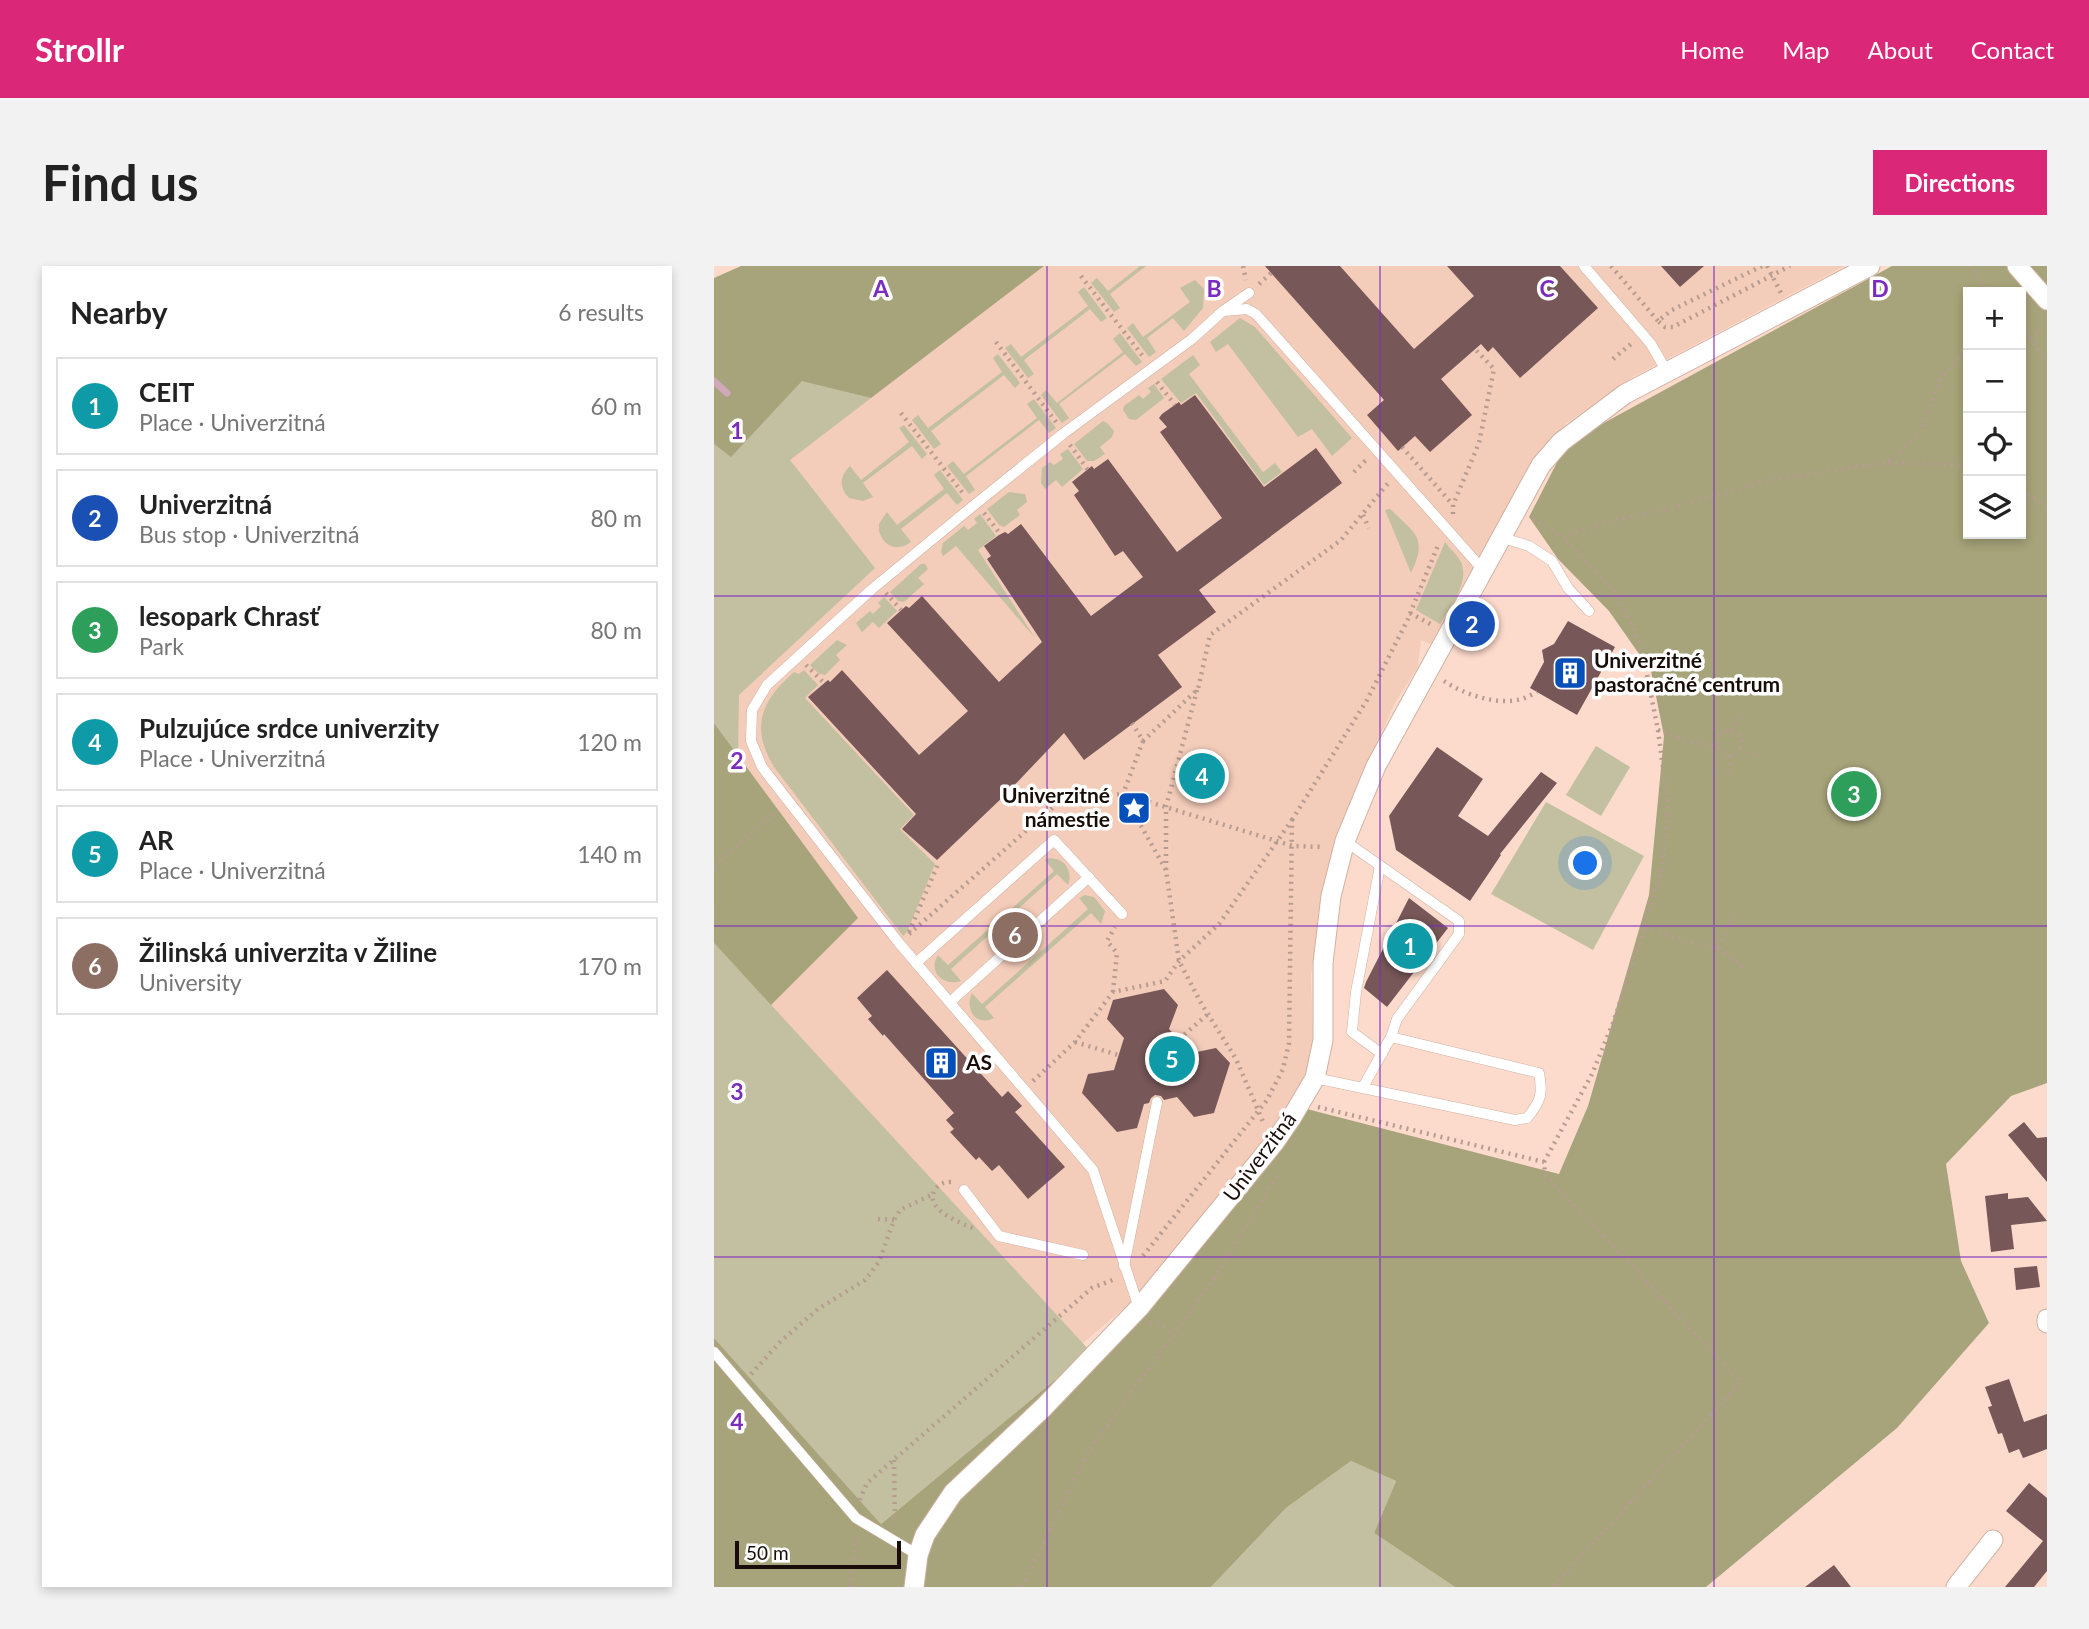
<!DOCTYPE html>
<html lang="en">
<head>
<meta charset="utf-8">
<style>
  :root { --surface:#fff; --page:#f2f2f2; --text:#222; --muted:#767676; --line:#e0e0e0; --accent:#db2777 }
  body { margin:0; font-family:Lato,sans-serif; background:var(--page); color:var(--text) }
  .controls { position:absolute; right:21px; top:21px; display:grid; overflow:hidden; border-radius:0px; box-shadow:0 4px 10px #0003 }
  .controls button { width:63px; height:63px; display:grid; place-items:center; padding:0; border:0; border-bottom:2px solid var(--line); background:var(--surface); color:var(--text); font:35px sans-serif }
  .scale { position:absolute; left:21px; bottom:18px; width:166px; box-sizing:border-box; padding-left:7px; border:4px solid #180d08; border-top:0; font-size:19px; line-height:24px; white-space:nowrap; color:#180d08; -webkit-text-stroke:5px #fff; paint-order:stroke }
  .you { position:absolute; left:872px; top:598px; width:24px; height:24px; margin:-18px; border:5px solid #fff; border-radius:50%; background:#1a73e8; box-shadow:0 0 0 10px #1a73e833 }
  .badge { display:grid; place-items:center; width:46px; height:46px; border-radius:50%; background:var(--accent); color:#fff; font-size:23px; font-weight:700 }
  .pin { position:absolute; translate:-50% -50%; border:4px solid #fff; box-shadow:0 2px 7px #0006 }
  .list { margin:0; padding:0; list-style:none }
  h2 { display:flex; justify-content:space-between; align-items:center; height:91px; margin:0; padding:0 28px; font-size:30px }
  h2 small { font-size:23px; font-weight:400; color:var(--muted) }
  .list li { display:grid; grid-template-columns:46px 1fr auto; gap:21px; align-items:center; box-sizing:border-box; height:98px; margin:0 14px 14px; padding:0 14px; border:2px solid var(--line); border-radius:0px }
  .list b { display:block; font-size:26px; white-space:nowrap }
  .list p { margin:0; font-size:23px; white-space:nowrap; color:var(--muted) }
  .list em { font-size:23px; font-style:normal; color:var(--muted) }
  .icon { flex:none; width:38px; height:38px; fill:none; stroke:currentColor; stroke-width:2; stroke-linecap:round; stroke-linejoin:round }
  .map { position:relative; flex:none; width:1333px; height:1321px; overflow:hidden; border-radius:0px }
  header { display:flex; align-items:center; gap:42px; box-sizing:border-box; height:98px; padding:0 35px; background:var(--accent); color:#fff }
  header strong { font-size:33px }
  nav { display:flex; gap:38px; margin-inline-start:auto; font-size:24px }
  .intro { display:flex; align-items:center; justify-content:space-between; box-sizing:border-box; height:168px; padding:0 42px }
  h1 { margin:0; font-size:49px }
  .button { padding:18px 32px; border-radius:0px; background:var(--accent); color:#fff; font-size:24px; font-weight:700 }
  main { display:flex; gap:42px; padding:0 42px }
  aside { flex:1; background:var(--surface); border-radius:0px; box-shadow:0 4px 10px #0003 }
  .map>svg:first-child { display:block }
  .built { fill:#f4ccba }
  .green { fill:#c2c0a0 }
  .forest { fill:#a7a47b; fill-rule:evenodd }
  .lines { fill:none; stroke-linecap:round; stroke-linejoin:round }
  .stream { stroke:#d1a7bc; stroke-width:7 }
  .building { fill:#775758 }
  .service-casing { stroke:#d0b0a1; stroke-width:11 }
  .minor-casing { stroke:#d0b0a1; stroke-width:21 }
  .path { stroke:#b69c90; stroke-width:4.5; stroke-dasharray:2 5; stroke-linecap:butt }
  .service { stroke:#fff; stroke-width:10 }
  .minor { stroke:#fff; stroke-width:19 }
  .grid { fill:none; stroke:#7b2cbf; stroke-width:2; stroke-opacity:0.55 }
  .labels { text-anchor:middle; stroke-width:7; stroke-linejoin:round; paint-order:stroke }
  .poi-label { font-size:21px; font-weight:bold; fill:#180d08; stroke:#fff; text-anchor:start }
  .street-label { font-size:21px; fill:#180d08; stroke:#fff }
  .grid-label { font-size:23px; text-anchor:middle; font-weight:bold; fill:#7b2cbf; stroke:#fff; stroke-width:7; stroke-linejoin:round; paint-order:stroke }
</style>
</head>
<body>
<header>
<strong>Strollr</strong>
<nav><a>Home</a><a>Map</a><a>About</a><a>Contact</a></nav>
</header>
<div class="intro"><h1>Find us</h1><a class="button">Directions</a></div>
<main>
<aside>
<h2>Nearby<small>6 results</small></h2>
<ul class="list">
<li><span class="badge" style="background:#0f9aa8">1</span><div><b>CEIT</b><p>Place · Univerzitná</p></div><em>60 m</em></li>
<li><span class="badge" style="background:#1a4fb4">2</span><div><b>Univerzitná</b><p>Bus stop · Univerzitná</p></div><em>80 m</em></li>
<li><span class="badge" style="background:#2e9e5b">3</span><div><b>lesopark Chrasť</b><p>Park</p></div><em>80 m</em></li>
<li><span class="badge" style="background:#0f9aa8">4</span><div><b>Pulzujúce srdce univerzity</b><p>Place · Univerzitná</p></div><em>120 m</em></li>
<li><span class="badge" style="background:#0f9aa8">5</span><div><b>AR</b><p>Place · Univerzitná</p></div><em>140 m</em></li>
<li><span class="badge" style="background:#8d6e63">6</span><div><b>Žilinská univerzita v Žiline</b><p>University</p></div><em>170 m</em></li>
</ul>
</aside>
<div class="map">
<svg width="1333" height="1321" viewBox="0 0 1333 1321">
  <rect width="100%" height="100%" fill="#fddbcc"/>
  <polygon class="built" points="265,0 1131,0 919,111 854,156 835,174 820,193 717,378 707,374 704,401 681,437 635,539 607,633 597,710 599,775 593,803 582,829 555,870 434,1022 332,1108 0,1321 0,359 85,256 0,159"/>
  <g class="green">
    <polygon points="426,0 432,0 396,28 406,42 400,46 377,17 383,12 394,25"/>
    <polygon points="481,14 490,23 489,42 470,65 459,52 433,72 442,86 435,91 413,62 419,57 429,71 476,36 466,22"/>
    <polygon points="370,21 393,52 387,56 376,43 310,94 320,108 314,112 291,82 297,78 307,91 374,40 364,26"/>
    <polygon points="526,52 541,61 638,172 618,190 598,163 584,171 514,78 502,86 496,76"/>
    <polygon points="406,67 428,96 422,100 411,88 345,138 355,152 348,157 327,129 332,124 343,137 409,86 399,73"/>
    <polygon points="284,88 306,117 301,122 290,109 217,165 227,178 220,183 198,154 204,149 214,162 288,106 279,92"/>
    <polygon points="479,89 486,99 475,108 549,206 561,197 568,206 550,219 482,127 467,137 447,113"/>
    <polygon points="88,114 157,132 76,194 161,302 25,429 24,490 0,457 0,178 17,190"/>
    <polygon points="440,118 450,132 422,154 415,153 409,144 410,140 425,129 429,133 437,126 434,122"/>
    <polygon points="320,133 342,162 335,167 325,154 252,210 261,224 255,228 233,200 239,195 250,208 323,152 313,138"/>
    <polygon points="389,155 393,157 400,165 398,171 386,181 391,188 380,195 373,195 360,178"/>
    <path d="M190,159L213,188L208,193L198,180L149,217L159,231L149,235L135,232C125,221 125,211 136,200L147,214L195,176L185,162Z"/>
    <polygon points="354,183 369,203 348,221 342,214 331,223 327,217 328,202 336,196 340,199 349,193 346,188"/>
    <path d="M226,204L249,234L243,239L233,227L187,263L197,276C183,286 170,281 165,265V258L173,246L183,259L230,223L220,209Z"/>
    <polygon points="295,226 311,228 313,236 303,244 306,249 290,261 285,259 273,243"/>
    <path d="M676,243C702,268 714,272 697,307L671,244Z"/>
    <polygon points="266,248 282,270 264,284 321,372 242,280 229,290 227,286 229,277 250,260 254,264 263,257 260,253"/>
    <path d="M731,276C736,283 746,291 748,299C754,319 736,341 726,358L702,344Z"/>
    <polygon points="207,298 211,298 214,303 204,312 210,318 190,336 184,335 176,326"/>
    <polygon points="170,331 183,345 165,362 159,356 148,366 142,357 156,345 159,348 167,340 164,337"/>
    <polygon points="123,374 133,379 122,389 126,394 111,409 105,408 96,399"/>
    <path d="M90,404L104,419L91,432L200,549L186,563L221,598L193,666L189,670L60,501C36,461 47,435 80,406L85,408Z"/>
    <polygon points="882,480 916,501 887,550 852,529"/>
    <polygon points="832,536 930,590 879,684 777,628"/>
    <path d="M336,592C351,592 359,605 354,619L343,608L237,703L247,715C230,721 213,706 224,689L234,699L340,605L331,594Z"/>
    <path d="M371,629L380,631L391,645L387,658L377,647L271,741L280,752C263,761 250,744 258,727L268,738L374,643L365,632Z"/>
    <polygon points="0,677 376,1085 167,1258 0,1072"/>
    <polygon points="637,1195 682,1215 660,1267 741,1321 497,1321 572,1242"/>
  </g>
  <g class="forest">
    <polygon points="27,0 330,0 157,132 88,115 17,191 0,178 0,12"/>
    <path d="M1178,0H1333V817L1297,830L1232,898L1247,995L1275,1057L1183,1162L992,1321H741L660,1267L682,1215L637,1195L572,1242L497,1321H0V1072L167,1258L376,1085L589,842L845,908L874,840L935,629L950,470L937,405L895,345L844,293L815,251L853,177ZM1254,26H1307V268H1254Z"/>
    <polygon points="0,457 144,652 57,739 0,677"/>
  </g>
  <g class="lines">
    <polyline class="stream" points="0,115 13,127"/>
  </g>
  <g class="building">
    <polygon points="551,0 626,0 700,83 760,30 733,0 846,0 884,42 806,112 779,81 774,86 767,78 727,113 758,149 716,186 701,170 684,185 653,149 670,134"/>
    <polygon points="947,0 990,0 966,21"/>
    <polygon points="481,129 550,221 602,182 628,217 485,324 502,346 444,389 468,421 370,494 350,467 291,529 223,594 188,563 202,548 94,431 114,414 116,416 128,404 205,489 254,445 173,357 192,340 195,342 208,330 285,416 328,376 273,293 277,290 270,280 285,269 291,266 294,268 307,258 377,350 429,311 409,285 401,290 360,229 365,225 358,216 378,200 380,203 394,193 463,286 508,252 446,166 453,161 445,152 448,148 465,136 467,139"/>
    <polygon points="854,355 901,381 863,449 816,422 830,396 828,384 840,378"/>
    <polygon points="723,481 769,513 744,550 774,570 827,506 843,517 786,588 787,589 756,635 682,584 675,550"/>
    <polygon points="695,632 734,662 673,741 650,722 652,716"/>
    <polygon points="173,704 288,831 294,825 308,840 301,846 351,901 314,933 285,899 278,905 265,891 262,894 236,866 240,863 232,854 240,847 170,768 169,770 154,753 158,750 143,732"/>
    <polygon points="450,723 464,739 455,763 478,787 502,782 516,797 500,847 480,851 463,831 450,834 447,830 441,829 437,832 435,837 430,838 423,862 403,866 368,827 374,808 400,804 410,772 393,753 399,734"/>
    <polygon points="1310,856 1323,872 1333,871 1333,916 1294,869"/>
    <polygon points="1294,927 1294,933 1314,931 1333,955 1297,959 1300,983 1277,986 1271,930"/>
    <polygon points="1323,1000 1326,1021 1302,1024 1300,1002"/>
    <polygon points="1295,1113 1310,1156 1333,1148 1333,1183 1309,1192 1305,1183 1295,1187 1288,1167 1284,1168 1274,1141 1278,1140 1271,1121"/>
    <polygon points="1315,1217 1333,1232 1333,1305 1320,1321 1291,1321 1329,1275 1292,1245"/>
    <polygon points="1120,1299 1137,1321 1091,1321"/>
  </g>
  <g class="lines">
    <defs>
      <g id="service">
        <polyline points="870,0 937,78 953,106"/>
        <polyline points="510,45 533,43 542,48 770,305"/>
        <polyline points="789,272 815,280 838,295 854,322 875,345"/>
        <polyline points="631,575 745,655 745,668 683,753 677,771 649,821"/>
        <polyline points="666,600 642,726 638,766 668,788"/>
        <polyline points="202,697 340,574 408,648"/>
        <polyline points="236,736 375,611"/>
        <path d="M601,812L801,854L813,852C827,835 829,828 825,807L677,771"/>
        <polyline points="250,924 285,970 369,989"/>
        <polyline points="410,1000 443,836"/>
        <polyline points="425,1042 379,904 185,677 48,501 37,475 38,444 53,419 157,324 259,240 350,167 478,73 509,45 535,27"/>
        <polyline points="0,1086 142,1252 204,1289"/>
      </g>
      <g id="minor">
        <polyline points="1303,0 1333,34"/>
        <polyline points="1333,1053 1333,1057"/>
        <polyline points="200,1321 204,1289 211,1269 239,1227 330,1141 425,1042 560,877 578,851 601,812 609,774 609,697 617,630 631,575 662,500 827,199 847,176 911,128 1156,0"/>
        <polyline points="1242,1321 1279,1274"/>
      </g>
    </defs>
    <use href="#service" class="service-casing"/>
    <use href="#minor" class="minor-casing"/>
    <g class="path">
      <polyline points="529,0 532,14"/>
      <polyline points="897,0 944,55 942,56"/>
      <polyline points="1048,0 958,44 944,55 951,61 959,61 1076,0"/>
      <polyline points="1053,0 1067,27"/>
      <polyline points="1254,0 1278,26"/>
      <polyline points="367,10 431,93"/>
      <polyline points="545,18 557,7"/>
      <polyline points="1307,60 1333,94"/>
      <polyline points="282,76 342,156"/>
      <polyline points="1307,85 1326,63"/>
      <polyline points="899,93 917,78"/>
      <polyline points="443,116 461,139"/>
      <polyline points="187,147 251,230"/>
      <polyline points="356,179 374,204"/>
      <polyline points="688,181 739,239"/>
      <polyline points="1174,197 1254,199"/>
      <polyline points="640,206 652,194"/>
      <polyline points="1307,225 1333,240"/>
      <polyline points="270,247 287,269"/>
      <polyline points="739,248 739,239 765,177 780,103 761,83"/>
      <polyline points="649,249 655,262"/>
      <polyline points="819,253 849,271 886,258 956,242 1061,213 1173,197 1206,168 1228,110 1254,80"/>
      <polyline points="172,327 187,344"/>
      <polyline points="696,347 720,360"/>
      <polyline points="92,399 110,417"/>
      <path d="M730,415C749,428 784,440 807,433C813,432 818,428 823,426"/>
      <polyline points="418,457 429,475 484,423 496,369 627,274 675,216"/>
      <polyline points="944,464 973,475 1004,481 1007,486 1016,489 1025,486 1028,475 1025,469 1012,465 1006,469 1004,481"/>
      <polyline points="1018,465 1026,449"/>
      <polyline points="429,475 409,528 579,580 610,581"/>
      <polyline points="1026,483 1044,491"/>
      <polyline points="1015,506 1016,489"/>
      <polyline points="333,546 341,555 341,560"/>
      <polyline points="578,554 653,434 693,355 725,277"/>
      <polyline points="0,599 64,545"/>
      <polyline points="452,604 452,541 483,424"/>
      <polyline points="0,645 0,648"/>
      <polyline points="931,661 972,675 1005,682 1029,702"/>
      <polyline points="195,666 225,596"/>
      <polyline points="195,668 347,534 409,528 452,604 465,695 487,737 522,793 550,858"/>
      <polyline points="1005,682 1020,648"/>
      <polyline points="399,726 403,687 393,675 401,661"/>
      <polyline points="465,773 494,748"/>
      <polyline points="361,776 404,789"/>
      <polyline points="319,815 361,776 399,726 451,715 465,695 505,658 578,554 575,777 569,803 553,834 429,990"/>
      <polyline points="604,841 830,896 831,908 1027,1116 839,1321"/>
      <polyline points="830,896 878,808 899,757 926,677 949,598 954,540 944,464 927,379 902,327 849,271"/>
      <path d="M237,916C231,916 227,917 222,922C207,943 247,957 261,963"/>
      <polyline points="164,953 180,954"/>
      <polyline points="436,1057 444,1057 460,1068"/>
      <polyline points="37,1108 67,1075 104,1043 151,1014 165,996 180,954 186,944 219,928"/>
      <polyline points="180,1194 181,1258"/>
      <polyline points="146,1234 153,1217 378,1022 401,1013"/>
      <polyline points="135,1321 143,1270"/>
      <polyline points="308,1321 375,1185 504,1007 565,906"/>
    </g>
    <use href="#service" class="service"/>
    <use href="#minor" class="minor"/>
  </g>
  <path class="grid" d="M333,0V1321M666,0V1321M1000,0V1321M0,330H1333M0,660H1333M0,991H1333"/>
  <defs>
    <symbol id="building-square" viewBox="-11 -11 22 22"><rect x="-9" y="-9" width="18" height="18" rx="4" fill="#044fb9" stroke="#fff"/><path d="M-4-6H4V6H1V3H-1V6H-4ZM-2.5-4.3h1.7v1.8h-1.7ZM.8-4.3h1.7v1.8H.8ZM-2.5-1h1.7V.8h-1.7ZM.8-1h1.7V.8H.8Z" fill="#fff"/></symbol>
    <symbol id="sight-square" viewBox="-11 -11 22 22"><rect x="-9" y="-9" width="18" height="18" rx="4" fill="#044fb9" stroke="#fff"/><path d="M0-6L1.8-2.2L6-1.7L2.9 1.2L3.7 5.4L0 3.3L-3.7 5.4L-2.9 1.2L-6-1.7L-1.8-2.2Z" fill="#fff"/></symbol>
  </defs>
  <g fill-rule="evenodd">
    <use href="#building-square" x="837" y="388" width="38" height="38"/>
    <use href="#sight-square" x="401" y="523" width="38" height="38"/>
    <use href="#building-square" x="208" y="778" width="38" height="38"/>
  </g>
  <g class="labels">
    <g class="poi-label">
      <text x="880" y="402">Univerzitné<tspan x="880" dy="24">pastoračné centrum</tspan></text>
      <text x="396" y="537" text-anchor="end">Univerzitné<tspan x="396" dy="24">námestie</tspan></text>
      <text x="252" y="804">AS</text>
    </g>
    <g class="street-label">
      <text transform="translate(546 891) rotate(-53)" y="7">Univerzitná</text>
    </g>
  </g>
  <g class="grid-label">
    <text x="167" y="31">A</text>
    <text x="500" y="31">B</text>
    <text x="833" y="31">C</text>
    <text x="1166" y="31">D</text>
    <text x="23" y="173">1</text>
    <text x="23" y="503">2</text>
    <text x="23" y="834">3</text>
    <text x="23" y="1164">4</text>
  </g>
</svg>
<div class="controls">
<button>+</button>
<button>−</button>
<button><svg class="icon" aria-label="locate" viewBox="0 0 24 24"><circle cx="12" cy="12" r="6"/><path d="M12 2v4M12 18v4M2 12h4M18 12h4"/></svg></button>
<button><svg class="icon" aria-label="layers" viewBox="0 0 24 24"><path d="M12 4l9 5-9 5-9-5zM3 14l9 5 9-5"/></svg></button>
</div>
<div class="scale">50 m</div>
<div class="you"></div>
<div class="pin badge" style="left:696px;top:680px;background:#0f9aa8">1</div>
<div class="pin badge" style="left:758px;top:358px;background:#1a4fb4">2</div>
<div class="pin badge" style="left:1140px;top:528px;background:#2e9e5b">3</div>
<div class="pin badge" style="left:488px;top:510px;background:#0f9aa8">4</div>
<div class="pin badge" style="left:458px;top:793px;background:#0f9aa8">5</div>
<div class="pin badge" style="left:301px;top:669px;background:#8d6e63">6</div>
</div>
</main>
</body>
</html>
